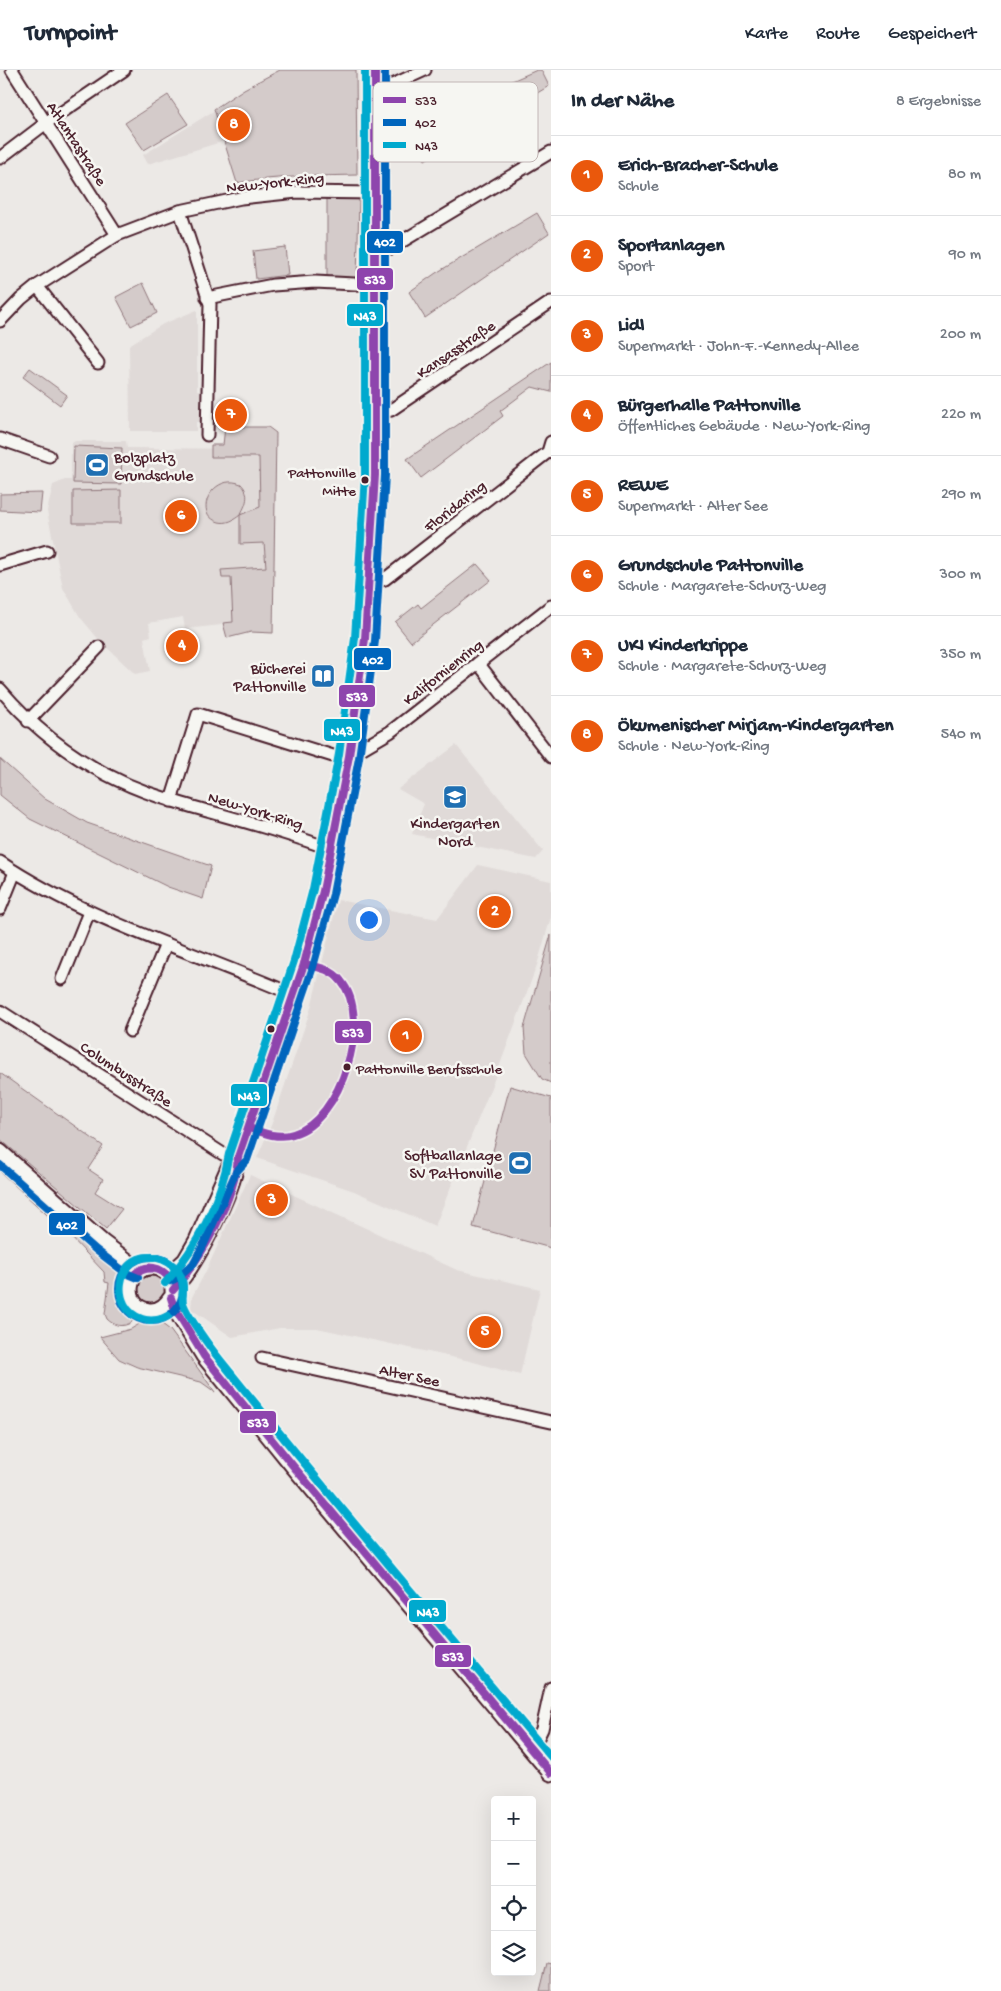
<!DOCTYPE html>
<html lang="de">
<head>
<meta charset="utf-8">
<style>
  :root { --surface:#fff; --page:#f2f2f3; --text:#1f2937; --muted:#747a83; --line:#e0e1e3; --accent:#ea580c }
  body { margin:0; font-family:"Gochi Hand",sans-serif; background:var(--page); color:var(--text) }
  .controls { position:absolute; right:15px; bottom:15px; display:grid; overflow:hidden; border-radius:5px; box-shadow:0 5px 20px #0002 }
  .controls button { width:45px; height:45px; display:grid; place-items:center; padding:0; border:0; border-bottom:1px solid var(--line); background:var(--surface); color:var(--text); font:25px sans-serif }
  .you { position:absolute; left:368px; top:849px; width:18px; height:18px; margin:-12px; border:4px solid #fff; border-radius:50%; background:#1a73e8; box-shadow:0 0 0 8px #1a73e833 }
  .badge { display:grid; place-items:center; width:32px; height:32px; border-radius:50%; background:var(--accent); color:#fff; font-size:16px; font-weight:700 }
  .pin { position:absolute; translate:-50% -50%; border:2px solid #fff; box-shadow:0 1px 5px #0006 }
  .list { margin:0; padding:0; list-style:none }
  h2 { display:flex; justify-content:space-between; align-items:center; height:65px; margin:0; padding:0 20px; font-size:21px }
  h2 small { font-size:16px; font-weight:400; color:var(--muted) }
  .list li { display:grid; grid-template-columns:32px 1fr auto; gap:15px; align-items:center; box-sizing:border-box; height:80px; padding:0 20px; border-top:1px solid var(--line) }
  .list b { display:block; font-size:19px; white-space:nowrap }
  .list p { margin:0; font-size:16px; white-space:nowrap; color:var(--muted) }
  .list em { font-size:16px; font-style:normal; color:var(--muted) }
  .icon { flex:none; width:28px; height:28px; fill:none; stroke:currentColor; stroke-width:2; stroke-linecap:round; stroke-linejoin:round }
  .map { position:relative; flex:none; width:551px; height:1921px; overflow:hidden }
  header { display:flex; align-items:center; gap:30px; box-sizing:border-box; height:70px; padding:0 25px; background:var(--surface); border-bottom:1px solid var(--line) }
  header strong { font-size:24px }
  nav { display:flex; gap:28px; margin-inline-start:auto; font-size:18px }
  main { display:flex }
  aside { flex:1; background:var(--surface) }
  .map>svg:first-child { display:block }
  .built { fill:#e0dad8 }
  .green { fill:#d4cbca; stroke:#8f757a }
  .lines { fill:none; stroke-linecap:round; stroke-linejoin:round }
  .minor-casing { stroke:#4a1f2b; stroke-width:15 }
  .secondary-casing { stroke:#4a1f2b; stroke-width:19 }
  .minor { stroke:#f6f6f2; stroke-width:11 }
  .secondary { stroke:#f6f6f2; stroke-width:15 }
  .bus-1-casing { stroke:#f6f6f2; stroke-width:11 }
  .bus-2-casing { stroke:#f6f6f2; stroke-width:11 }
  .bus-3-casing { stroke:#f6f6f2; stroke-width:11 }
  .bus-1 { stroke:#8e44ad; stroke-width:8 }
  .bus-2 { stroke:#0065bd; stroke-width:8 }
  .bus-3 { stroke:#00a9ce; stroke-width:8 }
  .bus-dot { fill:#4a1f2b; stroke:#f6f6f2; stroke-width:2 }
  .labels { text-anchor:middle; stroke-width:5; stroke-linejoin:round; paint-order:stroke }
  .bus-label { font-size:15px; fill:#4a1f2b; stroke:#f6f6f2; text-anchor:end }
  .street-label { font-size:16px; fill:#4a1f2b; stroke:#f6f6f2 }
  .poi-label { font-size:16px; fill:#4a1f2b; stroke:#f6f6f2; text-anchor:end }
  .key { fill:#f6f6f2; stroke:#c2b6b6; stroke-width:1 }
  .key-label { font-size:14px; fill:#4a1f2b }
  .line-badge { stroke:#f6f6f2; stroke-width:2 }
  .badge-label { font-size:14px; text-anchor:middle; font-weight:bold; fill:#fff }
</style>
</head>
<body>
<header>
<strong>Turnpoint</strong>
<nav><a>Karte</a><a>Route</a><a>Gespeichert</a></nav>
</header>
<main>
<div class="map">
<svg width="551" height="1921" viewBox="0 0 551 1921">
  <rect width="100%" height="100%" fill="#ece9e6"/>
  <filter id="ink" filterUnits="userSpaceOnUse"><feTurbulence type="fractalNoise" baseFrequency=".02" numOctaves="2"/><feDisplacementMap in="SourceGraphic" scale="10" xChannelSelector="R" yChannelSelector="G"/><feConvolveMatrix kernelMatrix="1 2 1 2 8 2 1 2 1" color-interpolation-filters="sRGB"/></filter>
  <g filter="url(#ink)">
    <g class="built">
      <polygon points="239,25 228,70 148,94 143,85"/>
      <polygon points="197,240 197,321 205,322 204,352 196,352 196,361 130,361 129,275 163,254"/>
      <polygon points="75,371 126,371 127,378 269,379 267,545 232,553 221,553 221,555 185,559 183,547 149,553 151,566 144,568 150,601 135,604 100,571 80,547 63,518 47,441 53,415 65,410 71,410 71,374"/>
      <polygon points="456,675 543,781 536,789 412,764 424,734 398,719"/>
      <polygon points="478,795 551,811 551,847 537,895 498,1000 435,1156 354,1121 257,1088 272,1053 310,941 338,830 437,849"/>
      <polygon points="250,1105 457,1200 540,1219 520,1305 470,1291 317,1258 280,1258 232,1267 191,1239 192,1227 206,1201"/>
    </g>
    <g class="green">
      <path d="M280,0H356L357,105C317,106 277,106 237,113L214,39L244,19Z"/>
      <polygon points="537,0 541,0 549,16 425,90 408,60 422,56 421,51"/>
      <polygon points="168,25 188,54 144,80 125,53"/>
      <polygon points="327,128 359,129 357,209 327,208"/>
      <polygon points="537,143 549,163 425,248 409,222 436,203"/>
      <polygon points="285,177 288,205 256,209 253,181"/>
      <polygon points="143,213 157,243 131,256 116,227"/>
      <polygon points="551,292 551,322 532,317 500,341 503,346 421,408 407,389"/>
      <polygon points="30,298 67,325 60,335 23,307"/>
      <path d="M225,357H268L276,363L273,563L251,562L227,568L223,553L233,552L231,508H222L221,500L266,497L264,473L240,474V445C234,450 227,454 219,452C191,444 213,402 241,414C251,424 246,435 240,445L260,437L259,387H211V375H223Z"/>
      <polygon points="74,376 122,378 121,414 73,413"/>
      <polygon points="121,420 121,453 73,453 73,421"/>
      <polygon points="42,423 40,442 0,440 0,424"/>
      <polygon points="477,494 491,510 411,572 395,552 418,534 421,538"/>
      <polygon points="0,689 45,729 87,753 211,796 203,829 168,817 30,749 0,725"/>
      <polygon points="551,865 551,1013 542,1009 526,983 524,958"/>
      <polygon points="0,1003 103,1076 88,1099 103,1109 95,1122 122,1139 106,1159 0,1069"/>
      <polygon points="510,1016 551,1028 551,1178 473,1157"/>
      <path d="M0,1089L92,1172L122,1202C126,1208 123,1215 125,1222C128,1233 137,1239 132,1252C123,1258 114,1256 107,1249L105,1244L109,1213L105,1212L104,1202L68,1164L0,1102Z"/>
      <path d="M153,1204C162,1208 166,1212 167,1222L157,1236L140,1233L135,1216C138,1209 145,1205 153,1204Z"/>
      <polygon points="148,1249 157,1250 170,1260 215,1322 201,1312 137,1297 119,1289 100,1267 131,1259"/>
      <polygon points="547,1893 551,1894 551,1921 540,1921"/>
    </g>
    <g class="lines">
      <defs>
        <g id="minor">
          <polyline points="12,0 117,165"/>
          <polyline points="375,20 388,17 425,0"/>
          <polyline points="0,88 46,53 124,0"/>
          <polyline points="180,141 210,234 207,365"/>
          <polyline points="374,180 391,178 551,82"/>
          <polyline points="37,216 98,293"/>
          <polyline points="207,228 273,215 315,212 374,215"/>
          <polyline points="0,251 21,229 37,216 117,165 180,141 241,128 297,122 375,123"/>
          <polyline points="374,343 391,340 551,232"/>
          <polyline points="0,369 49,386"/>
          <polyline points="0,495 47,481"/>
          <polyline points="370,514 385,509 548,382 551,372"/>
          <polyline points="478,593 551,687"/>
          <path d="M0,619C46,673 104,711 173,731C223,746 273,758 322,776L331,778"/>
          <polyline points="28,651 99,577"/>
          <polyline points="171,731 198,644 333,686 349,686 390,662 551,536"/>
          <path d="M0,792C90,852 195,882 294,925"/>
          <polyline points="0,839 15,802"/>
          <polyline points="62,909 89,842"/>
          <polyline points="0,941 223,1084 238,1087"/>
          <polyline points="130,961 166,874"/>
          <polyline points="166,1202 173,1199 184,1189 195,1170 227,1097 230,1092 238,1087"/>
          <path d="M173,1220C177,1215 183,1211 186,1206C201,1186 241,1110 238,1087L304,894L323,821L349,686L359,603L365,569L375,405V0"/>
          <polyline points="262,1288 551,1352"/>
          <polyline points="532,1680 542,1659 551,1618"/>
        </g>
        <g id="secondary">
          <polyline points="0,1082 103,1173 131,1194 142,1199"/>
          <path d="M171,1228C166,1236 159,1242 149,1241C118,1237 128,1189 158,1198C163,1200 167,1203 170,1207C176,1217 171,1227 174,1237L204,1286L294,1397L551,1703"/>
        </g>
      </defs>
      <use href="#minor" class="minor-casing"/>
      <use href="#secondary" class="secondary-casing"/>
      <use href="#minor" class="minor"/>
      <use href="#secondary" class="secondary"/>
      <defs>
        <g id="bus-1">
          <path d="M249,1058C263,1063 278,1069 293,1064C341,1051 373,948 341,911C332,899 318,897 304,894"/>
          <path d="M135,1204C146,1193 162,1197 170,1209"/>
          <path d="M135,1204C147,1195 161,1197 170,1209"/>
          <path d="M173,1220C201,1189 235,1129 238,1087L304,894L323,821L349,686L365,569L375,405V0"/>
          <polyline points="171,1228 174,1237 204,1286 294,1397 551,1703"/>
        </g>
        <g id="bus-2">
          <polyline points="0,1095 96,1180 126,1203 138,1208"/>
          <circle cx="151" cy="1219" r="32"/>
          <polyline points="170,1211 179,1207 193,1194 204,1174 236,1102 247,1090 313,897 333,824 359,688 375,571 385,405 385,0"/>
        </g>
        <g id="bus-3">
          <path d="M165,1213C197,1178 221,1131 229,1084L294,891L313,819L339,684L355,568L365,405V0"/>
          <path d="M168,1246C159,1251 151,1252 142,1249C109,1238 116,1186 150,1187C168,1188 182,1199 183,1217C183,1222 182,1228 183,1233C187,1246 212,1280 221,1291C329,1425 440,1556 551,1687"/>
        </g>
      </defs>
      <use href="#bus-1" class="bus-1-casing"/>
      <use href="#bus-2" class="bus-2-casing"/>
      <use href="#bus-3" class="bus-3-casing"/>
      <use href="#bus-1" class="bus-1"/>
      <use href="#bus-2" class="bus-2"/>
      <use href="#bus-3" class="bus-3"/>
    </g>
  </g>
  <defs>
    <symbol id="stadium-square" viewBox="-11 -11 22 22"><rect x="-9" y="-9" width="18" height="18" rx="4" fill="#1f6fb2" stroke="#f6f6f2"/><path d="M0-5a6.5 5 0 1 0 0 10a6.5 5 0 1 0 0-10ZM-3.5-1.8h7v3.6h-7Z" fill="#fff"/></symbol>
    <symbol id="library-square" viewBox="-11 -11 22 22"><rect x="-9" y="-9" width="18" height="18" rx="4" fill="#1f6fb2" stroke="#f6f6f2"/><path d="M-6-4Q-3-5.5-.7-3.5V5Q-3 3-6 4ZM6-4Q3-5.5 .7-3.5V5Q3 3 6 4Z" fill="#fff"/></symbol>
    <symbol id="school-square" viewBox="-11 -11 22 22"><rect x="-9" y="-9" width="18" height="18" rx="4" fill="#1f6fb2" stroke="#f6f6f2"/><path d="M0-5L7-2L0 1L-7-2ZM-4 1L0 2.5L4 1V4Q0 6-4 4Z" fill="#fff"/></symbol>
  </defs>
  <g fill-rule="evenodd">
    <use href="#stadium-square" x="83" y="381" width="28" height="28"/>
    <use href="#library-square" x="309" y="592" width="28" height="28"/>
    <use href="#school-square" x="441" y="713" width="28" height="28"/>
    <use href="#stadium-square" x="506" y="1079" width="28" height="28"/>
  </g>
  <g class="bus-dot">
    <circle cx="365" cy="410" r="4.5"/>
    <circle cx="271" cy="959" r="4.5"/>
    <circle cx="347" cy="997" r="4.5"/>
  </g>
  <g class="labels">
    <g class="bus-label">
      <text x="356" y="407">Pattonville<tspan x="356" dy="18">Mitte</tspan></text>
      <text x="356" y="1003" text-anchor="start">Pattonville Berufsschule</text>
    </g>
    <g class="street-label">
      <text transform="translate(78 73) rotate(57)" y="6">Atlantastraße</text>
      <text transform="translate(275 111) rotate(-6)" y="6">New-York-Ring</text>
      <text transform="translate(455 278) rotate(-34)" y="6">Kansasstraße</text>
      <text transform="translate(454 435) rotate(-38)" y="6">Floridaring</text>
      <text transform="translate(442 601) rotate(-38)" y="6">Kalifornienring</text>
      <text transform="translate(256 739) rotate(17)" y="6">New-York-Ring</text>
      <text transform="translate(127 1003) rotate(33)" y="6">Columbusstraße</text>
      <text transform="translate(410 1304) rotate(12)" y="6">Alter See</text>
    </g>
    <g class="poi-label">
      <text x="114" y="392" text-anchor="start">Bolzplatz<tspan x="114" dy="18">Grundschule</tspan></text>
      <text x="306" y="603">Bücherei<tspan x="306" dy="18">Pattonville</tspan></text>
      <text x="455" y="758" text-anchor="middle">Kindergarten<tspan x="455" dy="18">Nord</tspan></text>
      <text x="502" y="1090">Softballanlage<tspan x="502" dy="18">SV Pattonville</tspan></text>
    </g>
  </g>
  <rect x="373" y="12" width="165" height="80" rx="8" class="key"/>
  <rect x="383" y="27" width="23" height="6" fill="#8e44ad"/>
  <rect x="383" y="49" width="23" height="7" fill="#0065bd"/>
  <rect x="383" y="72" width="23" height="6" fill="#00a9ce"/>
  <g class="key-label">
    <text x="415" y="35">533</text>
    <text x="415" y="57">402</text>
    <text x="415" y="80">N43</text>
  </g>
  <g class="line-badge">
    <rect x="366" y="160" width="38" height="24" rx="5" fill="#0065bd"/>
    <rect x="356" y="197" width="38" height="24" rx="5" fill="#8e44ad"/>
    <rect x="346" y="233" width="38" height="24" rx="5" fill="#00a9ce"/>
    <rect x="353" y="577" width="39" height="24" rx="5" fill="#0065bd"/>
    <rect x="338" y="614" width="38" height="24" rx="5" fill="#8e44ad"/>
    <rect x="323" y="648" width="38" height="24" rx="5" fill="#00a9ce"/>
    <rect x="334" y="950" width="38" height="24" rx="5" fill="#8e44ad"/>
    <rect x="230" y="1013" width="38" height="24" rx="5" fill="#00a9ce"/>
    <rect x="48" y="1142" width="38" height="24" rx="5" fill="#0065bd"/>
    <rect x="239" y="1340" width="38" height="24" rx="5" fill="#8e44ad"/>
    <rect x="408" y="1529" width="39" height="24" rx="5" fill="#00a9ce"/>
    <rect x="434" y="1574" width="38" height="24" rx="5" fill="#8e44ad"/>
  </g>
  <g class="badge-label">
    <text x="385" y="176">402</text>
    <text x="375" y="214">533</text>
    <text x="365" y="250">N43</text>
    <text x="373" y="594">402</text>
    <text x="357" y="631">533</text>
    <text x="342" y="665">N43</text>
    <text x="353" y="967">533</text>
    <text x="249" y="1030">N43</text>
    <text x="67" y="1159">402</text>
    <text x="258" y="1357">533</text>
    <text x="428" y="1546">N43</text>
    <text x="453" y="1591">533</text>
  </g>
</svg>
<div class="controls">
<button>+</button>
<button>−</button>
<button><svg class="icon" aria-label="locate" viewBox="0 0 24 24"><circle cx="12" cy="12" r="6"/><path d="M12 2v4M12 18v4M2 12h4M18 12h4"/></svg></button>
<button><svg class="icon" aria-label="layers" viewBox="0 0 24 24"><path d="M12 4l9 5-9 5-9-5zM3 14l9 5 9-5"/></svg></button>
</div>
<div class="you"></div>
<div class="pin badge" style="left:406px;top:966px">1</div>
<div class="pin badge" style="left:495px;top:842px">2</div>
<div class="pin badge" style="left:272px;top:1130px">3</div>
<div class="pin badge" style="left:182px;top:576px">4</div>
<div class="pin badge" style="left:485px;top:1262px">5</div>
<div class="pin badge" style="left:181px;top:446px">6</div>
<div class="pin badge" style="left:231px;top:345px">7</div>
<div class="pin badge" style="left:234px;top:55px">8</div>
</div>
<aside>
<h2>In der Nähe<small>8 Ergebnisse</small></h2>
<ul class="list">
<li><span class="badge">1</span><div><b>Erich-Bracher-Schule</b><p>Schule</p></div><em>80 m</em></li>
<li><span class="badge">2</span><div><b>Sportanlagen</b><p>Sport</p></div><em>90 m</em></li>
<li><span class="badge">3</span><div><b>Lidl</b><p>Supermarkt · John-F.-Kennedy-Allee</p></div><em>200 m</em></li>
<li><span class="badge">4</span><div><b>Bürgerhalle Pattonville</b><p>Öffentliches Gebäude · New-York-Ring</p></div><em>220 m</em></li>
<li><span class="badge">5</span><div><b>REWE</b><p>Supermarkt · Alter See</p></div><em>290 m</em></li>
<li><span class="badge">6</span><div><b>Grundschule Pattonville</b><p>Schule · Margarete-Schurz-Weg</p></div><em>300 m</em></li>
<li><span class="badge">7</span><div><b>UKI Kinderkrippe</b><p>Schule · Margarete-Schurz-Weg</p></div><em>350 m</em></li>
<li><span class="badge">8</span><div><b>Ökumenischer Mirjam-Kindergarten</b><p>Schule · New-York-Ring</p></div><em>540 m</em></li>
</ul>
</aside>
</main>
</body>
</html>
